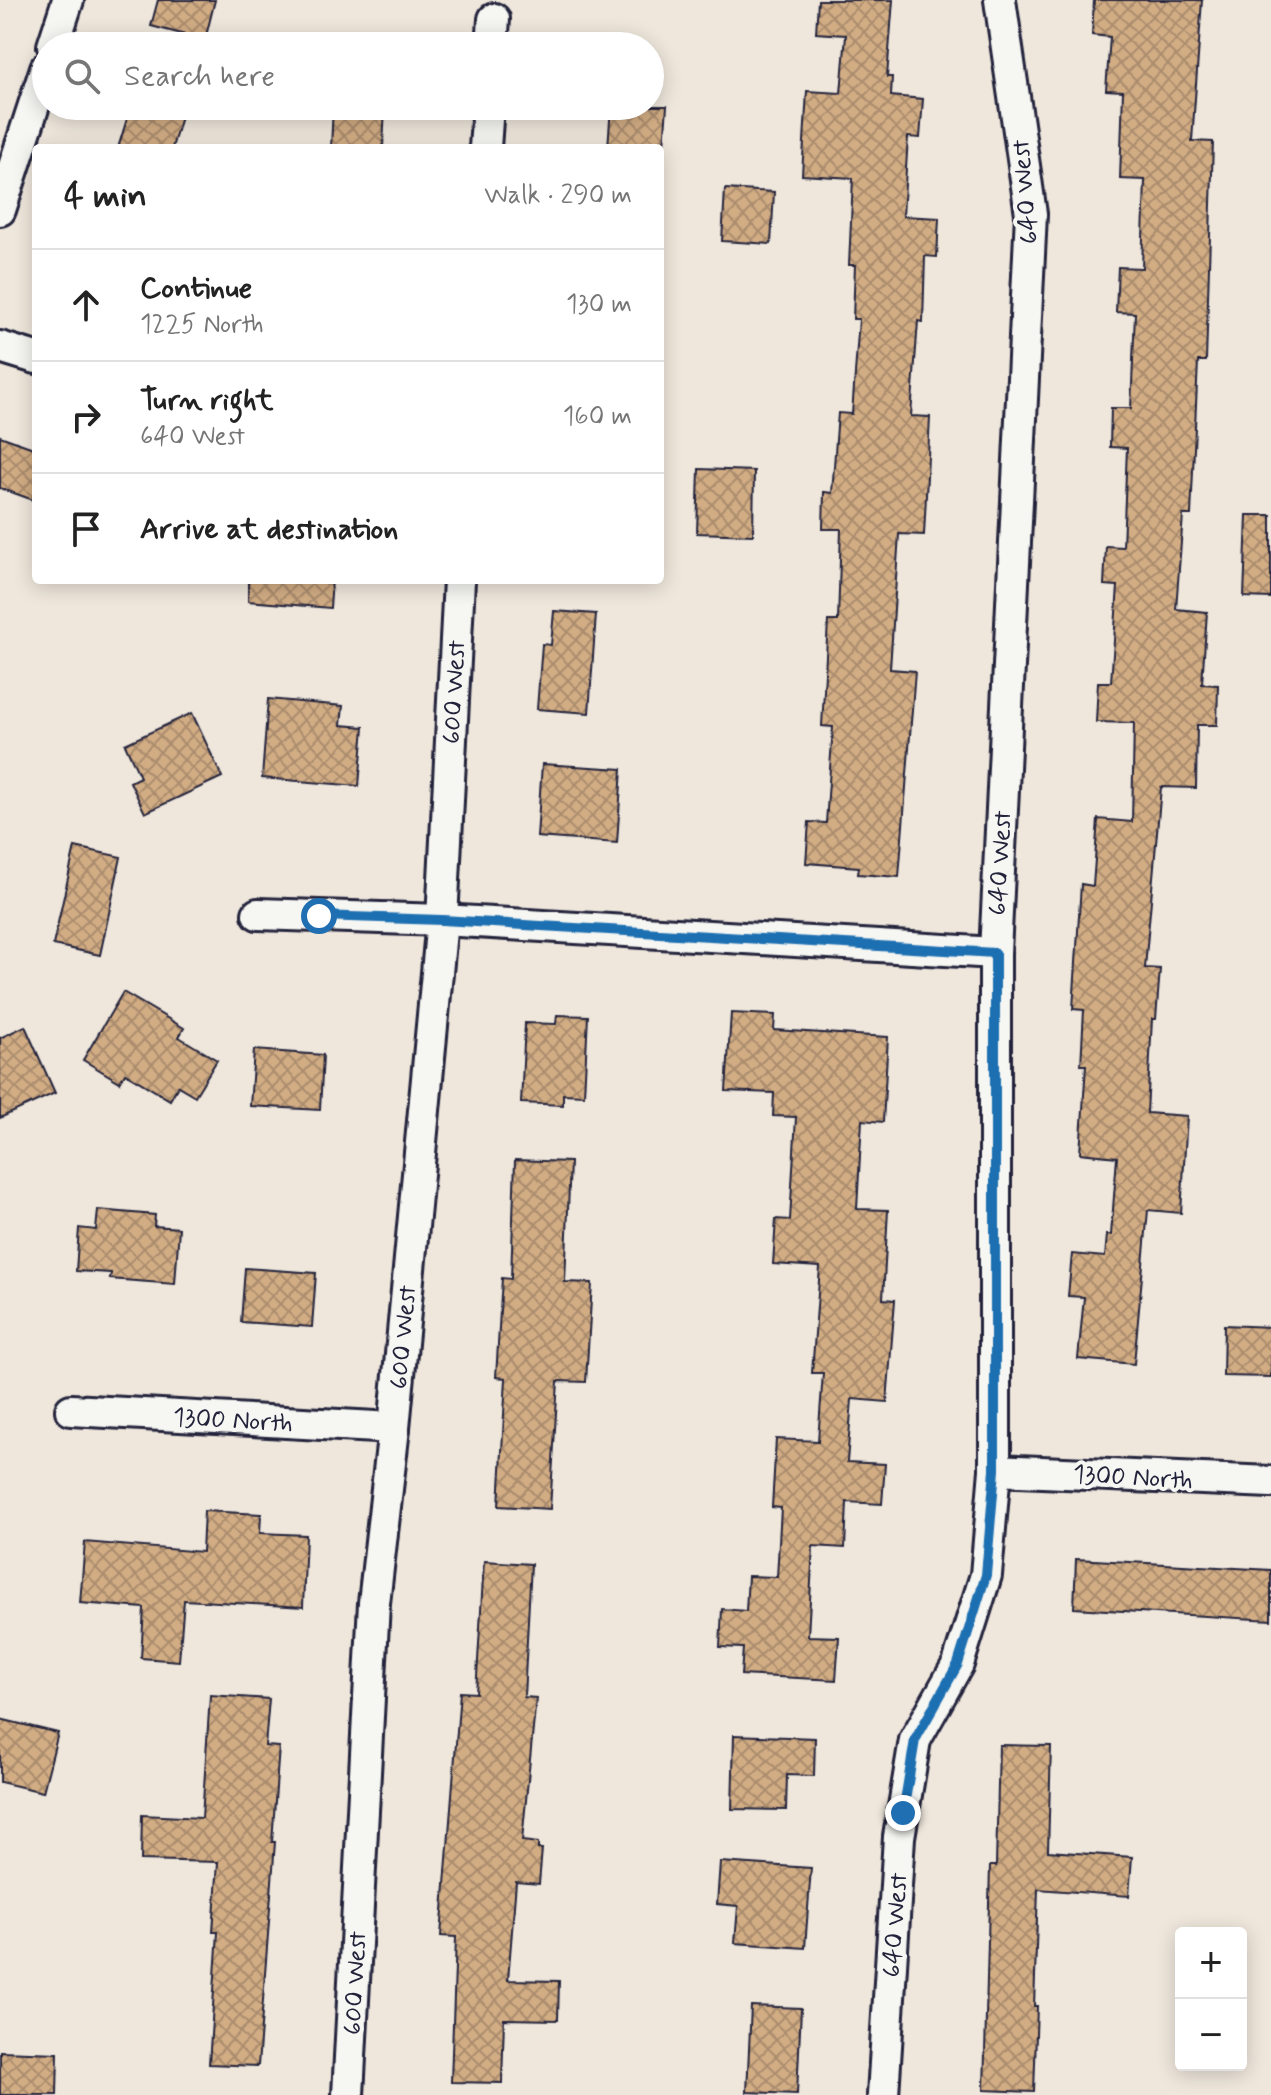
<!DOCTYPE html>
<html lang="en">
<head>
<meta charset="utf-8">
<style>
  :root { --surface:#fff; --page:#f6f6f6; --text:#222; --muted:#767676; --line:#e0e0e0 }
  body { margin:0; font-family:Mynerve,sans-serif; background:var(--page); color:var(--text) }
  .controls { position:absolute; right:24px; bottom:24px; display:grid; overflow:hidden; border-radius:8px; box-shadow:0 4px 20px #0003 }
  .controls button { width:72px; height:72px; display:grid; place-items:center; padding:0; border:0; border-bottom:2px solid var(--line); background:var(--surface); color:var(--text); font:40px sans-serif }
  .stop { position:absolute; width:24px; height:24px; margin:-18px; border:6px solid #1f6fb2; border-radius:50%; background:#fff }
  .stop.end { background:#1f6fb2; border-color:#fff; box-shadow:0 2px 8px #0008 }
  .list { margin:0; padding:0; list-style:none }
  h2 { display:flex; justify-content:space-between; align-items:center; height:104px; margin:0; padding:0 32px; font-size:34px }
  h2 small { font-size:26px; font-weight:400; color:var(--muted) }
  .list li { display:grid; grid-template-columns:52px 1fr auto; gap:24px; align-items:center; box-sizing:border-box; height:112px; padding:0 32px; border-top:2px solid var(--line) }
  .list b { display:block; font-size:30px; white-space:nowrap }
  .list p { margin:0; font-size:26px; white-space:nowrap; color:var(--muted) }
  .list em { font-size:26px; font-style:normal; color:var(--muted) }
  .icon { flex:none; width:44px; height:44px; fill:none; stroke:currentColor; stroke-width:2; stroke-linecap:round; stroke-linejoin:round }
  .map { position:relative; flex:none; width:1271px; height:2095px; overflow:hidden }
  .search { position:absolute; background:var(--surface); box-shadow:0 4px 20px #0003; left:32px; top:32px; width:632px; height:88px; display:flex; align-items:center; gap:20px; box-sizing:border-box; padding:0 28px; border-radius:44px; color:var(--muted); font-size:30px }
  .panel { position:absolute; background:var(--surface); box-shadow:0 4px 20px #0003; left:32px; top:144px; width:632px; height:440px; border-radius:8px }
  .map>svg:first-child { display:block }
  .building { fill:url(#building-cross-hatch); stroke:#22223b; stroke-width:2 }
  .lines { fill:none; stroke-linecap:round; stroke-linejoin:round }
  .street-casing { stroke:#22223b; stroke-width:36 }
  .street { stroke:#f6f6f2; stroke-width:30 }
  .route { stroke:#1f6fb2; stroke-width:10 }
  .labels { text-anchor:middle; stroke-width:8; stroke-linejoin:round; paint-order:stroke }
  .street-label { font-size:26px; fill:#22223b; stroke:#f6f6f2 }
</style>
</head>
<body>
<div class="map">
<svg width="1271" height="2095" viewBox="0 0 1271 2095">
  <defs>
    <pattern id="building-cross-hatch" width="8" height="8" patternUnits="userSpaceOnUse" patternTransform="scale(2)"><rect width="8" height="8" fill="#d2ad84"/><path d="M0 0l8 8M0 8l8-8" fill="none" stroke="#aa8c6d"/></pattern>
  </defs>
  <rect width="100%" height="100%" fill="#efe7dc"/>
  <filter id="ink" filterUnits="userSpaceOnUse"><feTurbulence type="fractalNoise" baseFrequency=".0125" numOctaves="2"/><feDisplacementMap in="SourceGraphic" scale="16" xChannelSelector="R" yChannelSelector="G"/><feConvolveMatrix kernelMatrix="1 2 1 2 8 2 1 2 1" color-interpolation-filters="sRGB"/></filter>
  <g filter="url(#ink)">
    <g class="building">
      <polygon points="158,0 215,0 205,40 151,26"/>
      <polygon points="818,0 893,0 887,77 892,77 891,96 923,99 920,138 908,137 903,216 939,218 937,257 925,256 923,322 918,321 911,416 930,417 924,535 899,534 890,669 915,671 899,877 858,874 859,867 806,863 809,822 826,823 833,727 822,726 828,621 838,621 841,529 823,529 824,492 832,493 838,413 852,414 859,319 853,319 855,265 849,265 853,178 802,175 807,91 841,93 846,35 816,33"/>
      <polygon points="1094,0 1202,0 1192,141 1213,142 1206,361 1198,361 1191,515 1183,515 1176,609 1207,612 1202,684 1218,685 1217,725 1197,725 1196,788 1161,787 1145,968 1160,969 1156,1019 1152,1019 1147,1113 1187,1116 1181,1213 1148,1210 1134,1364 1078,1359 1084,1297 1068,1296 1072,1254 1105,1257 1107,1235 1111,1235 1117,1157 1080,1153 1086,1065 1081,1065 1084,1010 1073,1009 1081,884 1093,886 1098,819 1132,822 1134,723 1096,722 1098,682 1111,682 1118,586 1104,585 1106,546 1123,547 1127,448 1110,447 1111,408 1131,408 1135,313 1116,312 1118,267 1142,268 1145,180 1120,179 1123,91 1106,90 1110,37 1092,35"/>
      <polygon points="131,106 184,106 172,148 118,148"/>
      <polygon points="333,106 385,106 383,148 331,148"/>
      <polygon points="611,106 667,106 664,145 640,144 640,148 608,148"/>
      <polygon points="725,189 774,192 771,244 722,241"/>
      <polygon points="0,436 36,449 36,501 0,488"/>
      <polygon points="699,469 754,471 753,535 697,533"/>
      <polygon points="1247,515 1271,515 1271,598 1244,597"/>
      <polygon points="248,580 332,580 330,608 248,601"/>
      <polygon points="554,611 596,614 589,713 537,709 542,644 551,645"/>
      <polygon points="268,699 343,706 341,725 364,727 359,786 262,778"/>
      <polygon points="192,713 222,777 145,813 130,782 140,777 125,744"/>
      <polygon points="542,764 622,769 617,843 537,837"/>
      <polygon points="75,847 121,857 100,955 53,945"/>
      <polygon points="123,992 184,1028 179,1037 217,1060 195,1096 178,1086 170,1100 125,1073 120,1082 83,1060"/>
      <polygon points="731,1013 775,1015 774,1030 888,1037 883,1122 862,1120 857,1209 888,1210 883,1299 895,1300 887,1402 852,1399 847,1462 885,1464 882,1504 847,1502 845,1548 813,1546 808,1636 839,1637 836,1680 741,1675 743,1648 720,1647 722,1609 746,1611 748,1576 777,1577 781,1508 772,1507 776,1439 818,1441 823,1373 812,1373 820,1267 773,1264 776,1219 790,1220 796,1117 773,1116 774,1093 726,1091"/>
      <polygon points="557,1015 588,1016 584,1095 563,1094 563,1105 521,1103 525,1023 556,1024"/>
      <polygon points="25,1026 55,1093 0,1118 0,1038"/>
      <polygon points="254,1050 323,1055 320,1110 250,1106"/>
      <polygon points="515,1160 570,1162 565,1282 592,1283 586,1382 558,1381 550,1509 499,1506 506,1378 496,1377 502,1278 511,1279"/>
      <polygon points="98,1210 155,1215 154,1226 179,1228 175,1284 110,1279 111,1273 76,1271 79,1228 96,1230"/>
      <polygon points="245,1268 316,1273 312,1327 241,1322"/>
      <polygon points="1224,1325 1271,1327 1271,1377 1223,1376"/>
      <polygon points="204,1511 261,1514 260,1533 306,1535 303,1607 184,1600 179,1661 141,1658 144,1608 80,1603 85,1542 202,1552"/>
      <polygon points="1076,1559 1271,1570 1271,1620 1074,1608"/>
      <polygon points="484,1561 531,1564 524,1697 536,1698 522,1841 538,1843 538,1849 542,1849 539,1884 516,1882 508,1980 559,1981 558,2020 504,2019 502,2083 451,2082 456,1937 441,1936 460,1692 476,1693"/>
      <polygon points="210,1695 269,1699 265,1746 279,1747 272,1842 275,1842 258,2066 209,2064 218,1932 213,1932 218,1862 141,1860 142,1815 202,1818"/>
      <polygon points="0,1719 58,1733 43,1792 0,1782"/>
      <polygon points="734,1735 815,1738 814,1776 787,1775 786,1810 732,1809"/>
      <polygon points="999,1745 1051,1746 1048,1851 1132,1857 1129,1896 1038,1889 1034,2006 1037,2006 1034,2092 984,2090 990,1866 996,1866"/>
      <polygon points="720,1862 811,1868 805,1948 735,1943 738,1906 717,1904"/>
      <polygon points="751,2006 801,2008 797,2094 747,2092"/>
      <polygon points="0,2051 58,2053 57,2095 0,2095"/>
    </g>
    <g class="lines">
      <defs>
        <g id="street">
          <polyline points="53,46 68,0"/>
          <polyline points="492,46 494,19"/>
          <polyline points="485,148 488,106"/>
          <polyline points="0,210 46,68"/>
          <polyline points="0,347 36,358"/>
          <polyline points="258,914 442,920 995,953"/>
          <polyline points="71,1410 394,1428"/>
          <polyline points="995,1470 1271,1482"/>
          <polyline points="348,2095 374,1603 394,1428 442,920 459,580"/>
          <polyline points="883,2095 899,1837 915,1740 958,1664 986,1575 995,1470 995,953 1031,214 1000,0"/>
        </g>
      </defs>
      <use href="#street" class="street-casing"/>
      <use href="#street" class="street"/>
    </g>
  </g>
  <g class="lines" filter="url(#ink)">
    <polyline class="route" points="319,916 442,920 995,953 995,1470 986,1575 958,1664 915,1740 903,1813"/>
  </g>
  <g class="labels">
    <g class="street-label">
      <text transform="translate(1024 192) rotate(-95)" y="9">640 West</text>
      <text transform="translate(453 692) rotate(-87)" y="9">600 West</text>
      <text transform="translate(999 863) rotate(-87)" y="9">640 West</text>
      <text transform="translate(402 1337) rotate(-85)" y="9">600 West</text>
      <text transform="translate(233 1419) rotate(3)" y="9">1300 North</text>
      <text transform="translate(1133 1476) rotate(3)" y="9">1300 North</text>
      <text transform="translate(894 1925) rotate(-86)" y="9">640 West</text>
      <text transform="translate(354 1983) rotate(-87)" y="9">600 West</text>
    </g>
  </g>
</svg>
<div class="controls">
<button>+</button>
<button>−</button>
</div>
<div class="stop" style="left:319px;top:916px"></div>
<div class="stop end" style="left:903px;top:1813px"></div>
<div class="search"><svg class="icon" aria-label="search" viewBox="0 0 24 24"><circle cx="10" cy="10" r="6"/><path d="M15 15l6 6"/></svg>Search here</div>
<section class="panel">
<h2>4 min<small>Walk · 290 m</small></h2>
<ul class="list">
<li><svg class="icon" aria-label="ahead" viewBox="0 0 24 24"><path d="M12 20V5M6 11l6-6 6 6"/></svg><div><b>Continue</b><p>1225 North</p></div><em>130 m</em></li>
<li><svg class="icon" aria-label="right" viewBox="0 0 24 24"><path d="M7 20v-9h11M14 6l5 5-5 5"/></svg><div><b>Turn right</b><p>640 West</p></div><em>160 m</em></li>
<li><svg class="icon" aria-label="arrive" viewBox="0 0 24 24"><path d="M6 21V4h12l-3 4 3 4H6"/></svg><div><b>Arrive at destination</b></div></li>
</ul>
</section>
</div>
</body>
</html>
